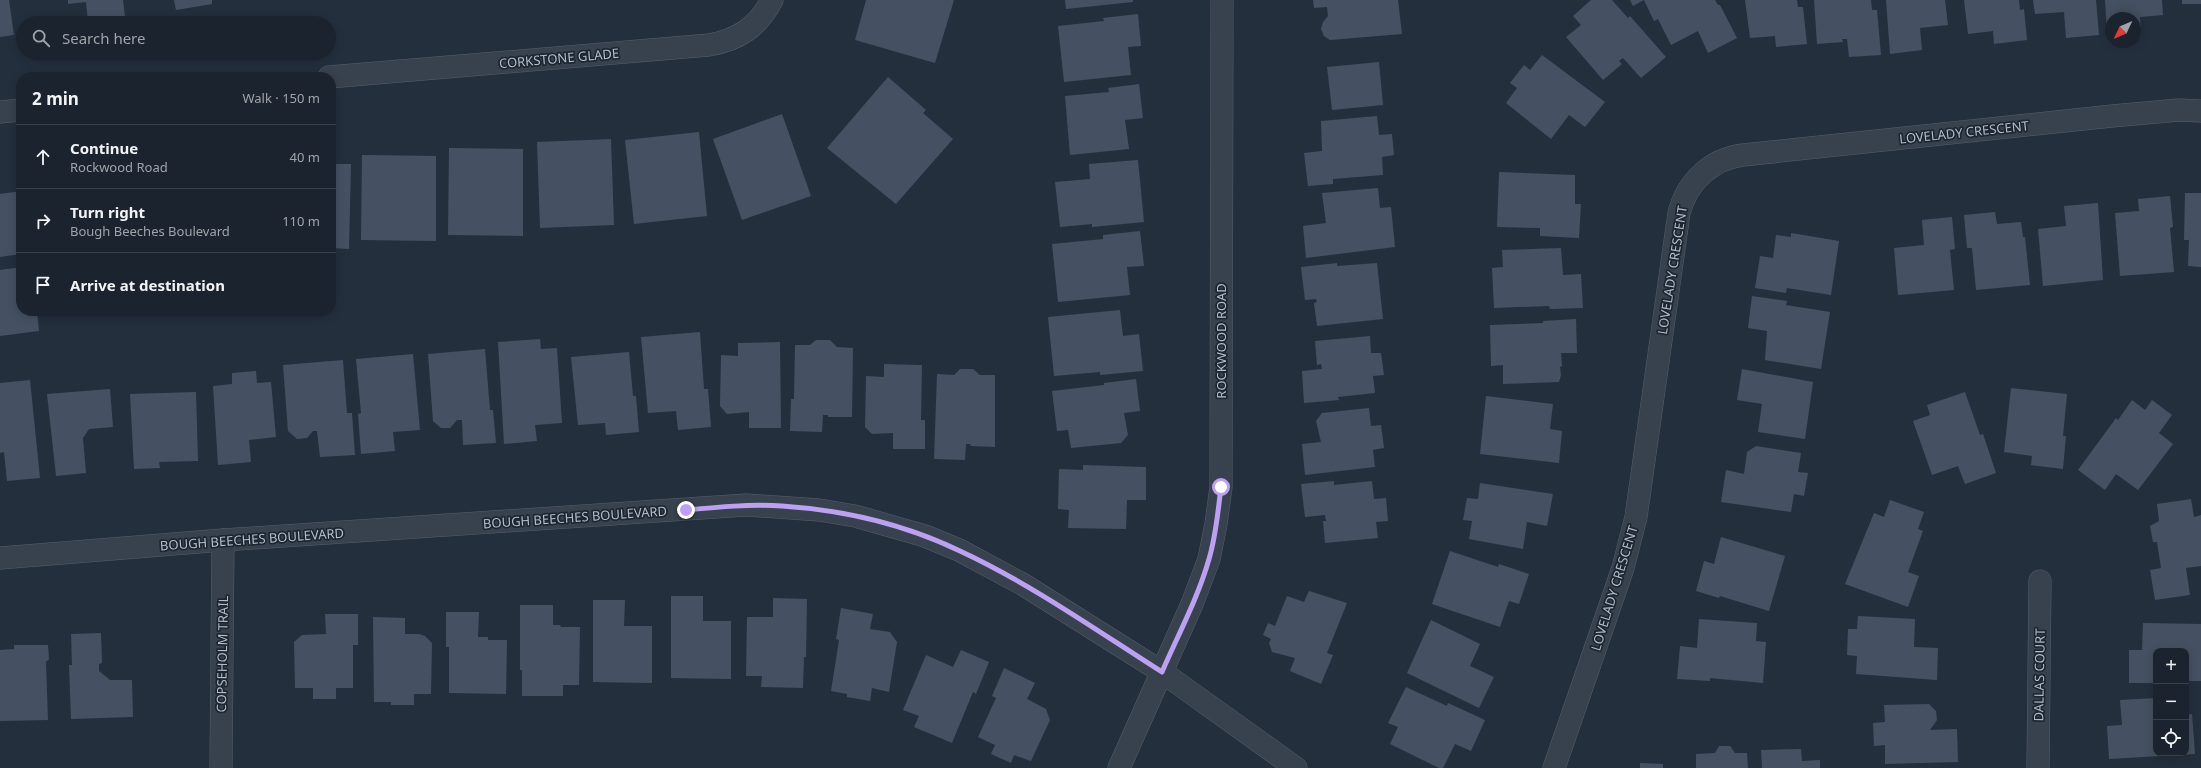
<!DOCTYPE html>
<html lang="en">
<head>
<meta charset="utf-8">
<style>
  :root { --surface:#1b232e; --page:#282f3a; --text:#f1f3f6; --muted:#a0a4aa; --line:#39404a }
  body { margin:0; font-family:"Noto Sans",sans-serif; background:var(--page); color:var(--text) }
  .controls { position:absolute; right:12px; bottom:12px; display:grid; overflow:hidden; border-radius:8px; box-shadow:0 2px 10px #0003 }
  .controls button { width:36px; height:36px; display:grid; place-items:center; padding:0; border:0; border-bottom:1px solid var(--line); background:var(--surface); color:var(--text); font:20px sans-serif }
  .compass { position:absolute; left:2105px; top:12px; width:36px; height:36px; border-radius:50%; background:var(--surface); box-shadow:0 2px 10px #0003; rotate:226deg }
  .stop { position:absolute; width:12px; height:12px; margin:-9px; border:3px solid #bca0f2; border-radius:50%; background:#fff }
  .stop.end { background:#bca0f2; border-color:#fff; box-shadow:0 1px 4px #0008 }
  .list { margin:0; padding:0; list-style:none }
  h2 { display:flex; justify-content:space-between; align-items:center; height:52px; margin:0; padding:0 16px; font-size:17px }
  h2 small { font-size:13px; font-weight:400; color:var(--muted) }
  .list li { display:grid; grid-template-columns:26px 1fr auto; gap:12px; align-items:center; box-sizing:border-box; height:64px; padding:0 16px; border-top:1px solid var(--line) }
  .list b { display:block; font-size:15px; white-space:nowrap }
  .list p { margin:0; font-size:13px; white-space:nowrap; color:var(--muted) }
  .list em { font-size:13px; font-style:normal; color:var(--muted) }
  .icon { flex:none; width:22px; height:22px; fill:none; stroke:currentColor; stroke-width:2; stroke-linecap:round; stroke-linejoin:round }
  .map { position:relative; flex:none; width:2201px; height:768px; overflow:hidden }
  .search { position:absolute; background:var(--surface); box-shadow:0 2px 10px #0003; left:16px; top:16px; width:320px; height:44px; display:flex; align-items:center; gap:10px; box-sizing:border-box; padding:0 14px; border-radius:22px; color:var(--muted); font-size:15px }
  .panel { position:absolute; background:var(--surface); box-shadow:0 2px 10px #0003; left:16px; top:72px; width:320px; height:244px; border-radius:16px }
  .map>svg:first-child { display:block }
  .building { fill:#455162 }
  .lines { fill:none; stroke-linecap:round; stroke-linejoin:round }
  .minor-casing { stroke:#565f6c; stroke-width:23 }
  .minor { stroke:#38414e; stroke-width:22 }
  .route { stroke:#bca0f2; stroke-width:5 }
  .labels { text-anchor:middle; stroke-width:3.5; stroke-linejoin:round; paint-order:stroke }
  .street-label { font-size:13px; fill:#b4bcc9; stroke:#1d2633 }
</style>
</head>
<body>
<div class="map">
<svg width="2201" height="768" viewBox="0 0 2201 768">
  <rect width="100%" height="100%" fill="#242f3e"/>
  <g class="building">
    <polygon points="0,0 9,0 14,35 0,37"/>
    <polygon points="68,0 123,0 125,17 88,22 86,2 68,4"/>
    <polygon points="174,0 212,0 212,4 176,10"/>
    <polygon points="866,0 954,0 935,63 855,40"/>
    <polygon points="1065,0 1133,0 1133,2 1066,9"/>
    <polygon points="1313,0 1398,0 1402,34 1330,40 1324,36 1321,29 1323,22 1328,16 1327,7 1314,8"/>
    <polygon points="1591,0 1612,0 1628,18 1630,16 1666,57 1641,78 1623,58 1619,61 1622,64 1603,80 1566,37 1581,25 1573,16"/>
    <polygon points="1630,0 1715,0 1718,5 1720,5 1737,38 1708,53 1698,31 1671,45 1658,19 1654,21 1644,0 1633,6"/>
    <polygon points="1745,0 1797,0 1798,7 1803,7 1807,44 1776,47 1775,36 1750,38"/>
    <polygon points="1814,0 1871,0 1872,10 1877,10 1881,55 1849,57 1847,39 1842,39 1843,42 1817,44"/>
    <polygon points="1886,0 1945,0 1948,25 1920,28 1922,50 1890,54"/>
    <polygon points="1964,0 2019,0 2020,10 2024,9 2027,40 1994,44 1993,31 1968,34"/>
    <polygon points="2033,0 2096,0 2099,35 2066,38 2064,12 2035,14"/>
    <polygon points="2105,0 2162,0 2163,15 2140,17 2141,32 2135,32 2135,18 2111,18 2111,34 2107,34"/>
    <rect x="2182" y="0" width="19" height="4"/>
    <polygon points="1138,14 1141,46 1128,47 1131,75 1064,82 1058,26 1104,21 1103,18"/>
    <polygon points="1542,55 1605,102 1585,127 1569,115 1551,139 1506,103 1517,88 1510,83 1524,65 1530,70"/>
    <polygon points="1379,62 1383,105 1332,110 1327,67"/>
    <polygon points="888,77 926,110 923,113 953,139 896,204 827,148"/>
    <polygon points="1139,84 1143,118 1125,120 1129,149 1070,155 1065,96 1109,92 1108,88"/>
    <polygon points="782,114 811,196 742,220 713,139"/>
    <polygon points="1377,116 1379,135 1392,134 1394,155 1382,157 1383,175 1333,179 1333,184 1308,186 1304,153 1322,151 1321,121"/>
    <polygon points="699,132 707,216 634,224 625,140"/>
    <polygon points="611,139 614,225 540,228 537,142"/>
    <polygon points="449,148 523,149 523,236 448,235"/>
    <polygon points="362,155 436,156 436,241 361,240"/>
    <polygon points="1138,160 1144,222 1092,227 1092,224 1060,227 1055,182 1090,179 1089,164"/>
    <polygon points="331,164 351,164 349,249 331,248"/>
    <polygon points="1499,172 1575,175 1575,204 1581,204 1579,238 1540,236 1540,228 1497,227"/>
    <polygon points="1378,188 1380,208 1391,207 1395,247 1306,258 1303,226 1326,223 1322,193"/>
    <polygon points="21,191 21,254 0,257 0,194"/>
    <polygon points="2185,193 2201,193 2201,267 2188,266 2189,240 2184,240"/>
    <polygon points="2170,196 2173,227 2170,228 2174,272 2120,276 2115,213 2139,211 2138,199"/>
    <polygon points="2098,203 2103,280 2043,286 2038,229 2066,226 2064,206"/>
    <polygon points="1995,212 1997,224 2021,222 2023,237 2025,237 2030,285 1976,290 1972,248 1967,248 1964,215"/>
    <polygon points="1952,217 1955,249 1950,250 1954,290 1898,295 1894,248 1924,245 1922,220"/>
    <polygon points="1140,231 1144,266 1127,267 1130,295 1058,302 1052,244 1103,239 1103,235"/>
    <polygon points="1791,233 1839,241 1831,295 1787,288 1786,293 1755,288 1760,256 1773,258 1776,235 1791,237"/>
    <polygon points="1561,248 1563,275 1581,274 1583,308 1550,309 1549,306 1494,308 1492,268 1503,267 1502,250"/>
    <polygon points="1337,263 1337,266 1377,263 1383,319 1317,326 1314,303 1317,302 1316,299 1305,300 1301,267"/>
    <polygon points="21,267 21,311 37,311 39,331 0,336 0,270"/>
    <polygon points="1752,296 1787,301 1786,305 1830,312 1821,369 1765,360 1767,331 1748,328"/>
    <polygon points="1120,310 1123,336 1139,334 1143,371 1100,375 1100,372 1054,376 1048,317"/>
    <polygon points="1576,319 1577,353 1561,353 1562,366 1560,367 1561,375 1559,382 1503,384 1503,365 1491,366 1490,325 1543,323 1543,321"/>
    <polygon points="700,332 704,389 708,389 711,427 678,430 676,411 648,413 641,337"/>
    <polygon points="1370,336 1371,353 1381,353 1384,375 1373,376 1375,393 1338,397 1339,400 1304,403 1302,371 1322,369 1321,364 1317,365 1315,341"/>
    <polygon points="540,339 541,349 557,348 562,423 535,425 537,441 504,444 498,342"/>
    <polygon points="816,340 830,340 837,347 853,348 852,417 828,417 828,415 823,415 822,432 790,431 791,399 794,399 795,345 810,345"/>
    <polygon points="780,342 781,428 749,428 749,412 727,414 720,406 721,355 738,356 738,343"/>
    <polygon points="485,349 490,410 493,410 496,443 463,445 462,420 457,420 450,428 441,428 433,421 428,354"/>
    <polygon points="629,352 633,396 636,396 639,432 606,435 605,423 578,425 571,357"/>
    <polygon points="413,354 420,430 393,432 395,451 361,454 358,414 361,413 356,359"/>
    <polygon points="343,360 347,413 352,413 355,455 320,457 317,431 313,431 307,438 297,439 288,431 283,365"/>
    <polygon points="884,364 922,365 921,420 925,420 925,449 893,449 893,433 872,434 865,427 866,376 884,377"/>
    <polygon points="960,369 973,369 980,375 995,375 995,447 971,446 970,444 966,444 965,460 934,459 937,374 954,375"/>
    <polygon points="1742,369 1813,382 1805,439 1758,432 1762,404 1737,400"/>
    <polygon points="256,371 257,383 271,382 276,437 249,440 251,462 218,465 213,386 232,384 232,373"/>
    <polygon points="1136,379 1140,411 1124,413 1128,435 1121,443 1071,448 1068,430 1057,431 1052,391 1104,385 1104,383"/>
    <polygon points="30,380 40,478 7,481 4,452 0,453 0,383"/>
    <polygon points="2011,388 2067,394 2063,436 2066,436 2063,469 2031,465 2032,456 2004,452"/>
    <polygon points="110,389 113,427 89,429 83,438 86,473 56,476 47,394"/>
    <polygon points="196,392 198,461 159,462 160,468 134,469 130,394"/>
    <polygon points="1965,392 1980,435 1983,434 1996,473 1965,484 1958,466 1932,475 1913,421 1930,415 1927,405"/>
    <polygon points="1486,396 1553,404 1550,429 1562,431 1559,463 1480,454"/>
    <polygon points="2132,400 2145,410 2152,400 2172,415 2159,433 2173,444 2138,490 2116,474 2105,490 2078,470 2116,418 2118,420"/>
    <polygon points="1369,408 1371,426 1381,425 1384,448 1373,450 1375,467 1305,475 1302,444 1321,442 1316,421 1322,413"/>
    <polygon points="1756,446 1801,453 1798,472 1808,473 1804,496 1794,494 1791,512 1721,502 1726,470 1744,474 1747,452"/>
    <polygon points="1083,465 1146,467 1146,500 1127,500 1126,529 1068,528 1069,510 1058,509 1059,469 1083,470"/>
    <polygon points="1334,481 1334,485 1372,481 1374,499 1386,498 1388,521 1376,522 1378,538 1325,543 1323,521 1326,521 1325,515 1305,517 1301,484"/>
    <polygon points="1480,483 1553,494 1547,526 1527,522 1523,549 1469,539 1472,521 1463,520 1467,498 1478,499"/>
    <polygon points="2191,499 2194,517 2201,515 2201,566 2186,568 2190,595 2155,600 2150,570 2161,568 2157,542 2153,542 2150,526 2159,521 2157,504"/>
    <polygon points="1890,500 1924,512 1918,529 1923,531 1908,572 1919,576 1908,607 1845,584 1874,513 1884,517"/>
    <polygon points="1721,537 1785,556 1769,611 1720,596 1719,598 1696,591 1704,561 1714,564"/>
    <polygon points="1450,551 1498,567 1499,564 1529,574 1519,604 1509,601 1500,627 1432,604"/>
    <polygon points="1309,591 1347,603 1327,653 1333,655 1321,684 1290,671 1295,658 1272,652 1269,643 1271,639 1263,635 1268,623 1275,626 1287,596 1304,602"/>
    <polygon points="671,596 703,596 703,621 731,621 731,679 671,678"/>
    <polygon points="773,598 807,599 806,657 804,657 803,688 761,687 762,676 746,676 747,617 773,617"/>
    <polygon points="593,600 625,600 624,626 652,626 652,683 593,682"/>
    <polygon points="520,605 553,605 553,625 560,625 561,627 580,627 579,685 563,685 563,696 522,696 522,670 520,670"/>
    <polygon points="841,608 873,614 870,629 890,632 897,642 889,692 872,688 870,701 847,697 847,694 831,691 839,640 836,639"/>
    <polygon points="446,612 479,612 478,637 488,637 488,640 507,640 506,694 449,693 449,647 446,647"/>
    <polygon points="325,614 358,614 358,645 353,645 353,688 336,688 336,699 313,699 313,688 295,688 294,642 302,635 326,634"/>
    <polygon points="1858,616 1915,619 1914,647 1938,648 1937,680 1856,674 1857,656 1847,655 1848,629 1857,629"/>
    <polygon points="373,617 405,618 405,634 419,634 425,636 432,643 431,694 414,694 414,705 391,705 391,702 374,702"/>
    <polygon points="1699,619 1757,623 1756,641 1766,642 1763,683 1710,678 1710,681 1677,679 1680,646 1697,648"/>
    <polygon points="1431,620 1480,644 1470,666 1494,677 1479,708 1407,673"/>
    <polygon points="2143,623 2201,624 2201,681 2186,681 2186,651 2156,651 2156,683 2129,683 2129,650 2142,650"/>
    <polygon points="101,633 102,663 99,664 99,671 110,680 132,680 133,717 71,719 69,665 72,665 71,634"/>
    <polygon points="14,645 48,645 49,659 46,662 48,720 0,721 0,650 14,649"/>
    <polygon points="961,650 989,662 976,694 973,692 952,743 914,727 919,716 903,710 926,655 953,667"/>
    <polygon points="1004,668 1035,683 1027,699 1046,709 1050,720 1031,761 1014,755 1011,763 991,754 995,745 978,737 996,698 992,696"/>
    <polygon points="1406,687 1447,706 1448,703 1485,720 1471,751 1455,744 1443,768 1439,768 1390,744 1398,727 1388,723"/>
    <polygon points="2156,698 2156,753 2186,753 2186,715 2192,714 2195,754 2109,759 2107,726 2122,725 2120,700"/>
    <polygon points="1929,704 1936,711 1937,720 1930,730 1957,729 1958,762 1885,764 1885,745 1874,746 1873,723 1885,722 1884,705"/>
    <polygon points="1719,746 1730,746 1735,753 1747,753 1748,768 1696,768 1696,754 1715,753"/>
    <polygon points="1801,749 1802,761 1820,760 1820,768 1762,768 1761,750"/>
    <polygon points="1640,763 1663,764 1663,768 1640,768"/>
  </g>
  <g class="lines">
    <defs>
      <g id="minor">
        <path d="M329,77L709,45C738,40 758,27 772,0"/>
        <polyline points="0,112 21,110"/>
        <polyline points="0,558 223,540 746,505 819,510 855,516 925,536 959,550 1024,585 1162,672 1296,768"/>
        <polyline points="221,768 223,540"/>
        <polyline points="1119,768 1192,604 1209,559 1216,524 1221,487 1222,0"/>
        <path d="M1554,768L1623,568L1636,517L1679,213C1687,182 1711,159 1743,155L2112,116L2179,110L2201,111"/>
        <polyline points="2038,768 2040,581"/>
      </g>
    </defs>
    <use href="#minor" class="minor-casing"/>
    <use href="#minor" class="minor"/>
  </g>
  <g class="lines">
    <path class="route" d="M686,510C718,507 750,504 782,506C843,510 906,525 960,551C1031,584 1096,630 1162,672C1178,635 1198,598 1209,559C1216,536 1218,511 1221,487"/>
  </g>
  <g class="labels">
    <g class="street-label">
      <text transform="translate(559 58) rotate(-5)" y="5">CORKSTONE GLADE</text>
      <text transform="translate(1964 132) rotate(-6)" y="5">LOVELADY CRESCENT</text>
      <text transform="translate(1672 270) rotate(-81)" y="5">LOVELADY CRESCENT</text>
      <text transform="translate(1221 341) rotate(-90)" y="5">ROCKWOOD ROAD</text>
      <text transform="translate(575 517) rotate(-4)" y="5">BOUGH BEECHES BOULEVARD</text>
      <text transform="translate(252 539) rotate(-4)" y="5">BOUGH BEECHES BOULEVARD</text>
      <text transform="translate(1614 588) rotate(-73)" y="5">LOVELADY CRESCENT</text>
      <text transform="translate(222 654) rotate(-89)" y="5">COPSEHOLM TRAIL</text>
      <text transform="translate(2039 675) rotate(-89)" y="5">DALLAS COURT</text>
    </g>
  </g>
</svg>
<div class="controls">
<button>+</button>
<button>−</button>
<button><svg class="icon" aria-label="locate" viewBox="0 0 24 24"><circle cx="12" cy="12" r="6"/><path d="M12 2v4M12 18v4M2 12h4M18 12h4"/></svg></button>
</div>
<svg class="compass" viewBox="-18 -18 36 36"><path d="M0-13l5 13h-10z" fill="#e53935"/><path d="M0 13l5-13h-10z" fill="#a0a4aa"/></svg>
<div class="stop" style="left:1221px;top:487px"></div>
<div class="stop end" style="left:686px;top:510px"></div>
<div class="search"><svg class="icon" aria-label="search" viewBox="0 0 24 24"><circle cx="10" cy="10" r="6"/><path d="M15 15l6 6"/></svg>Search here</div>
<section class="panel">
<h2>2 min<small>Walk · 150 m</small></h2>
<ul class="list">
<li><svg class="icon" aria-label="ahead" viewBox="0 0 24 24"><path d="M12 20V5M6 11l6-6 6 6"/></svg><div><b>Continue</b><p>Rockwood Road</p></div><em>40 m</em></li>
<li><svg class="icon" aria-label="right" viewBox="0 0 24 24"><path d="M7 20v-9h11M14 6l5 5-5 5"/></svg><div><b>Turn right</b><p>Bough Beeches Boulevard</p></div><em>110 m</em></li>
<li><svg class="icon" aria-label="arrive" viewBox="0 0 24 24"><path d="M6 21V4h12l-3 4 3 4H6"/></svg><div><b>Arrive at destination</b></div></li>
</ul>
</section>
</div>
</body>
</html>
